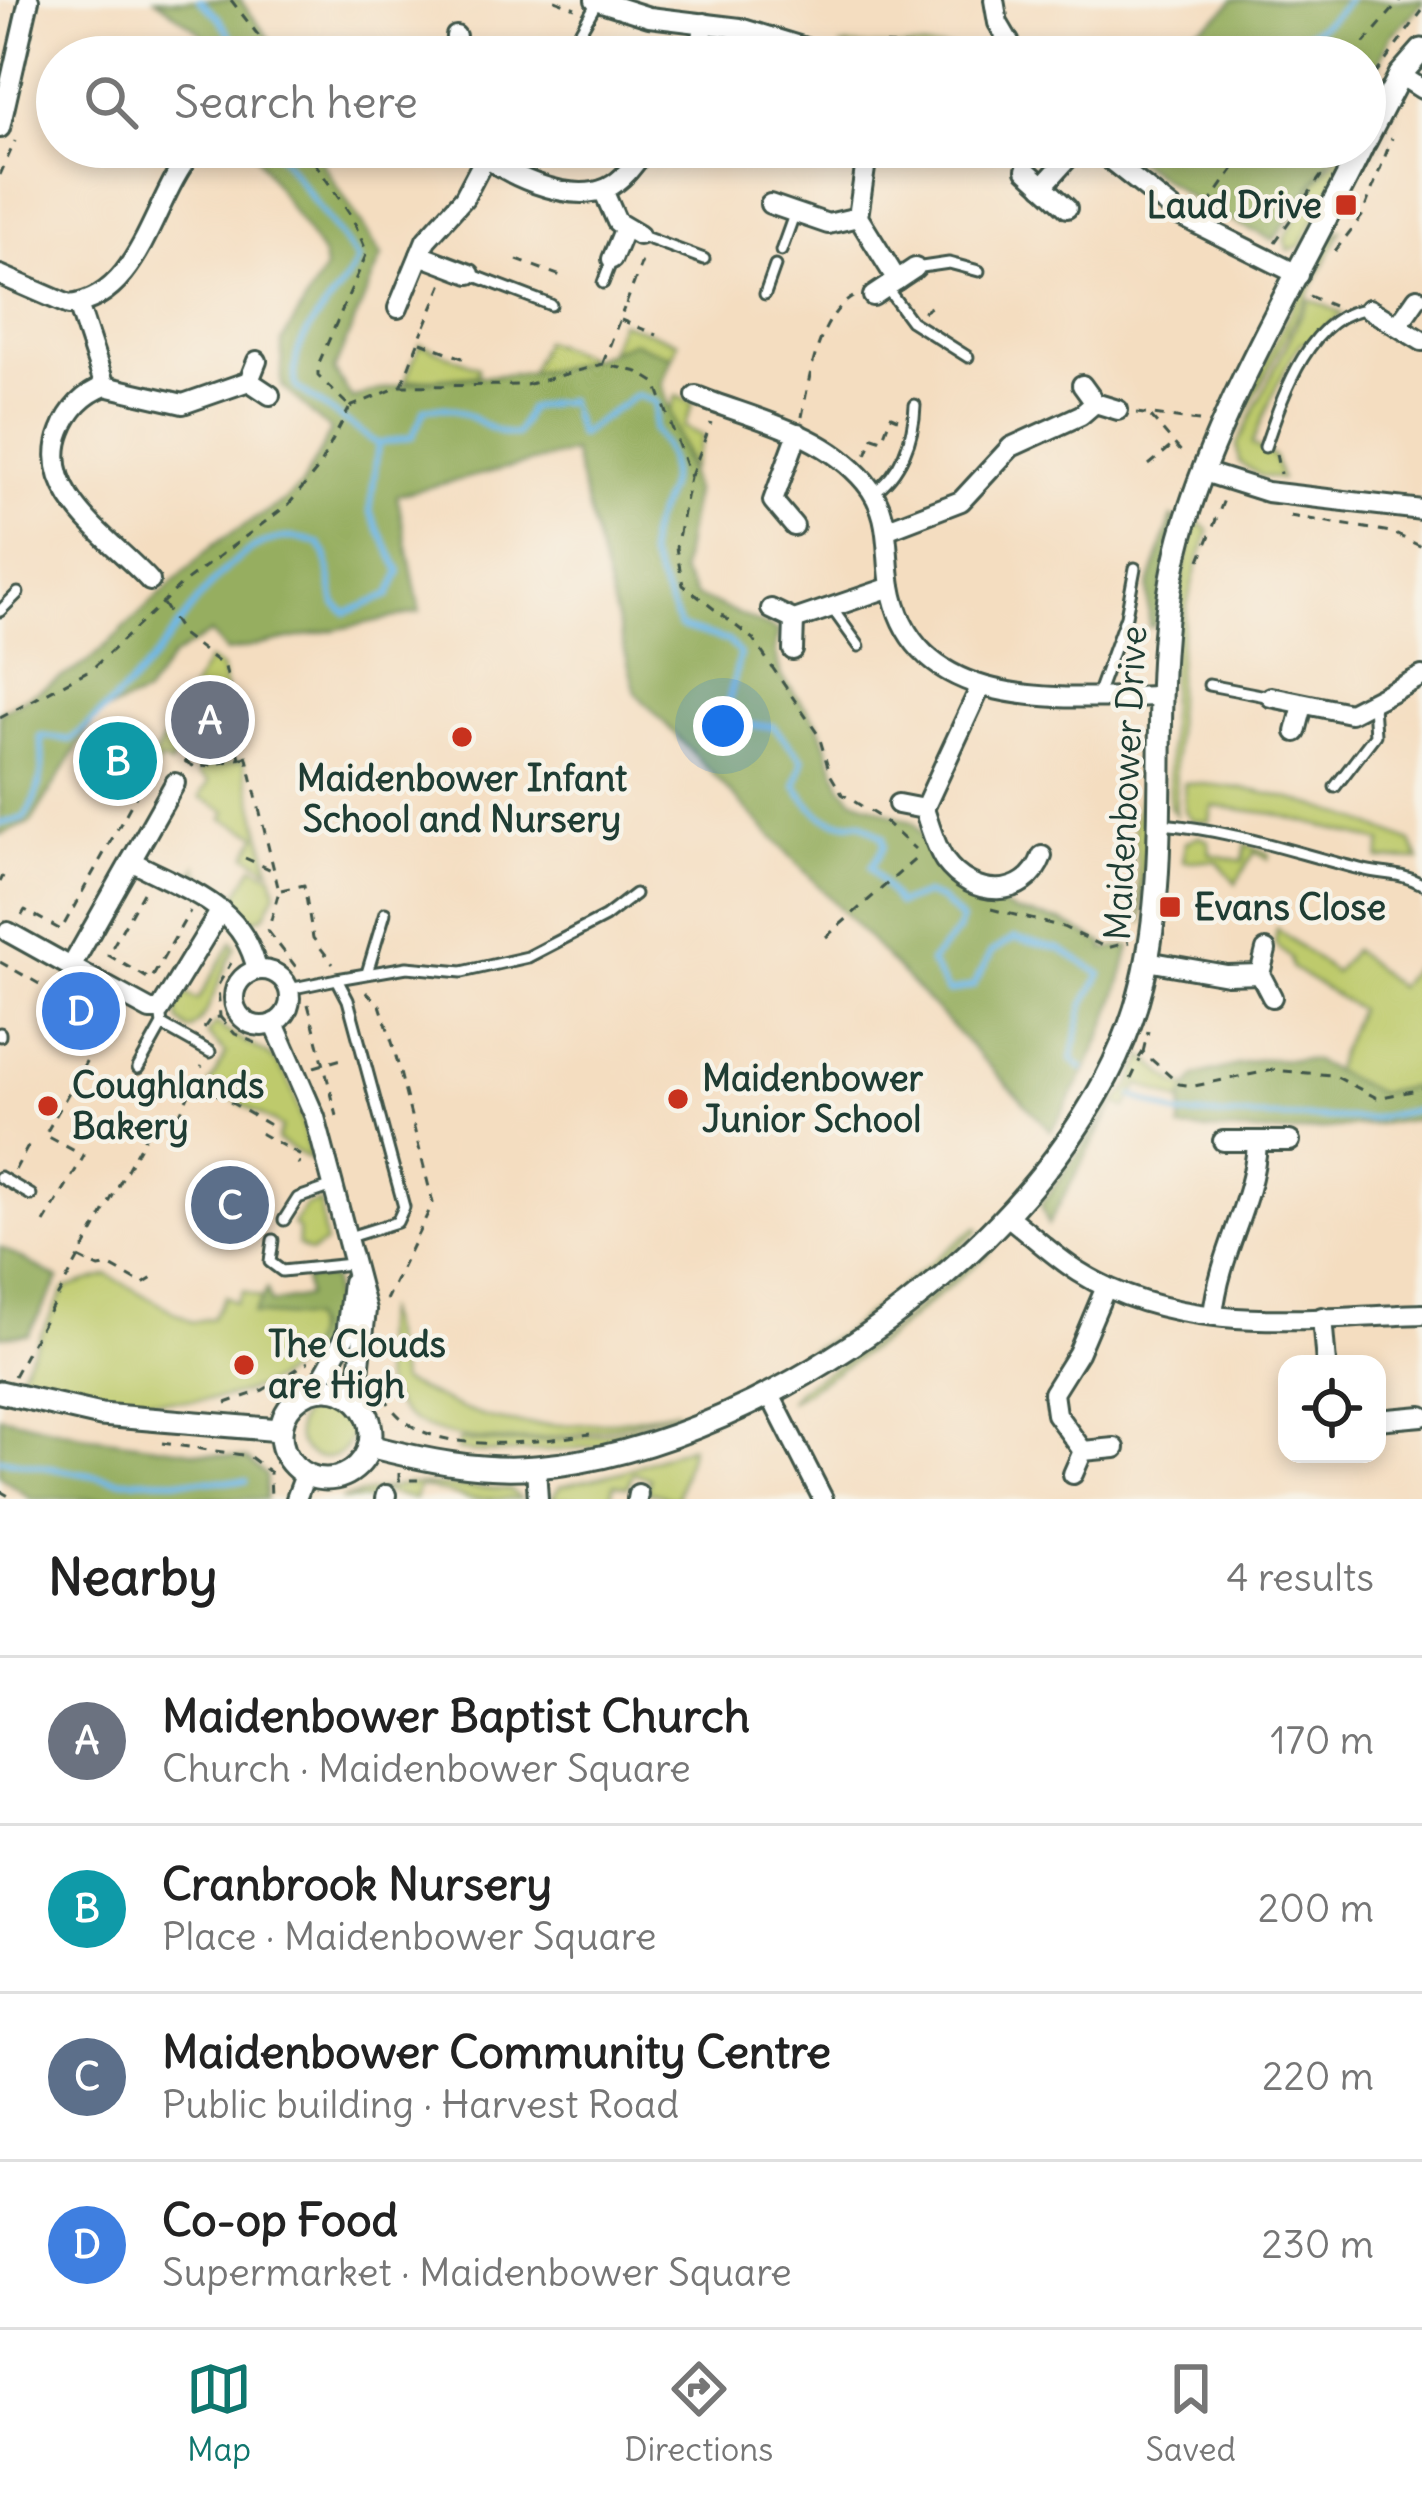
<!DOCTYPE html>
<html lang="en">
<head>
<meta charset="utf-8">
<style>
  :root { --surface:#fff; --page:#f6f6f6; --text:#222; --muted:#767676; --line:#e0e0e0; --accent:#0f766e }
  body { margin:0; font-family:Delius,sans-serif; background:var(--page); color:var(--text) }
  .controls { position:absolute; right:36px; bottom:36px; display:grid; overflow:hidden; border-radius:24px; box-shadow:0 6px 18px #0003 }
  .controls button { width:108px; height:108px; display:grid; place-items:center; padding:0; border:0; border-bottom:3px solid var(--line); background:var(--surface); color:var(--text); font:60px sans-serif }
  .you { position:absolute; left:723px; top:726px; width:42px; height:42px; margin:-30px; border:9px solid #fff; border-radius:50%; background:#1a73e8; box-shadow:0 0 0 18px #1a73e833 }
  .badge { display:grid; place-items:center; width:78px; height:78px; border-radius:50%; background:var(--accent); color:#fff; font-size:39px; font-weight:700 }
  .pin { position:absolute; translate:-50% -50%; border:6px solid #fff; box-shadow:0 3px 12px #0006 }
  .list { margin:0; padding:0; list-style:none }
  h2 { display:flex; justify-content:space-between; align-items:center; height:156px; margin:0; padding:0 48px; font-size:51px }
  h2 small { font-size:39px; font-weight:400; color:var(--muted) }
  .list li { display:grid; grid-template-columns:78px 1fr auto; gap:36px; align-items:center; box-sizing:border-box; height:168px; padding:0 48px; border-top:3px solid var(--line) }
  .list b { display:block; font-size:45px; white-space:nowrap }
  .list p { margin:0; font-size:39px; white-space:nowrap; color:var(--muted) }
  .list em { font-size:39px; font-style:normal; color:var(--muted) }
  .icon { flex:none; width:66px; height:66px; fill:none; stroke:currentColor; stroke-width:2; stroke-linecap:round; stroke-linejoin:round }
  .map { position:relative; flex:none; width:1422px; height:1499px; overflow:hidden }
  .search { position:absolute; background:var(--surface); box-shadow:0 6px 18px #0003; left:36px; right:36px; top:36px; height:132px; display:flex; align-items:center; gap:30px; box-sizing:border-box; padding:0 42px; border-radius:66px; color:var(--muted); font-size:45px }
  .sheet { height:828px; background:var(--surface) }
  nav { display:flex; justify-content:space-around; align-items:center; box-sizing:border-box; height:168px; border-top:3px solid var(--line); background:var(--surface); font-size:33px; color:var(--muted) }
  nav a { display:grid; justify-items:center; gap:6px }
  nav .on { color:var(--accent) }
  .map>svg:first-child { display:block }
  .green { fill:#beca6c; stroke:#6e8450; stroke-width:3 }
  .forest { fill:#96ae60; stroke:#5a764a; stroke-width:3 }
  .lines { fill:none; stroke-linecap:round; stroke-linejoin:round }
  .stream { stroke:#70b8e7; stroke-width:6 }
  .service-casing { stroke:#3f5549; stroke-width:15 }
  .minor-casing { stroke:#3f5549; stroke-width:24 }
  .tertiary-casing { stroke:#3f5549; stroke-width:27 }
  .path { stroke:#3f5549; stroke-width:3; stroke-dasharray:9 9; stroke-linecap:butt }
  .service { stroke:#fff; stroke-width:9 }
  .minor { stroke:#fff; stroke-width:18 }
  .tertiary { stroke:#fff; stroke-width:21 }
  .poi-dot { fill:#c8321e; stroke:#f7f3e8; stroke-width:4.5 }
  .labels { text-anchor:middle; stroke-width:9; stroke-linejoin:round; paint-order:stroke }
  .poi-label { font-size:36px; font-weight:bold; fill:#1f3d34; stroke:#f7f3e8; text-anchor:start }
  .street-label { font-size:36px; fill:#1f3d34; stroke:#f7f3e8 }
</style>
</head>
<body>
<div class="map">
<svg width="1422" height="1499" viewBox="0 0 1422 1499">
  <rect width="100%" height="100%" fill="#f7f3e8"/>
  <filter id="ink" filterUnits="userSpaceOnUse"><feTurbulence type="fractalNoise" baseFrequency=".00833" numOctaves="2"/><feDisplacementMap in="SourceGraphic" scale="24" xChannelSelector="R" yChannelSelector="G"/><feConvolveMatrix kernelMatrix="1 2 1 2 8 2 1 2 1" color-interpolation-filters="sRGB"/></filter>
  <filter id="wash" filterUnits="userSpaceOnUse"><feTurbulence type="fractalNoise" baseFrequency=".004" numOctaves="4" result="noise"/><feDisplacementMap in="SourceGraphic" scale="48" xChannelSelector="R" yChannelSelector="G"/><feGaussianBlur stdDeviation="2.7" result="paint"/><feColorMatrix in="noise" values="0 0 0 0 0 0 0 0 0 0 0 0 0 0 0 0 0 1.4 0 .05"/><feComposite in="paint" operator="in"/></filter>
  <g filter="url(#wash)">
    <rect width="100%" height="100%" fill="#f4ddc0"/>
    <g class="green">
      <polygon points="840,46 993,50 991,57 861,57"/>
      <polygon points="1345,147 1352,147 1301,246 1289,251 1284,239 1317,181"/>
      <polygon points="1342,229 1235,433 1231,431 1325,241"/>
      <path d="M1309,299L1342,313L1310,342L1301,343C1279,375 1267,409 1252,444L1274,457L1281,479L1261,476L1239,462L1237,445Z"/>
      <polygon points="620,322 678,342 672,357 633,342 609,352"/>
      <polygon points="544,341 595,360 530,373"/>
      <polygon points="420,344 478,367 478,375 405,381"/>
      <polygon points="676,396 693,403 684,427 703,436 691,469 670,411"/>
      <path d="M1197,521L1209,531C1170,633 1175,709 1176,815L1170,807C1167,711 1168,613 1197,521Z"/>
      <polygon points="208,660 221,668 226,690 189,705 195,735 177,740 179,750 170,765 160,760 154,771 148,767"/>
      <polygon points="1147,759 1142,924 1134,824"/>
      <polygon points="243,760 270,869 247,855 258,835 223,819 227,812 200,797 209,782 198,775 200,769"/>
      <path d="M1184,783C1264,786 1339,809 1411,842L1419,860L1379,859L1382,842L1275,814L1212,806L1210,822L1192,820L1185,811Z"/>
      <polygon points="1199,836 1209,841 1210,854 1243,861 1246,844 1269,854 1268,859 1255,852 1236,883 1217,861 1183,861 1185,843"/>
      <polygon points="197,866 199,874 237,895 253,866 272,875 276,892 264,916 253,920 189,880"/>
      <polygon points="1277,929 1335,973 1353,950 1398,987 1419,961 1422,964 1422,1085 1379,1093 1333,1071 1358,1009 1292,968 1290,958 1275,944"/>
      <path d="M232,942L235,947C222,968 207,1026 189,1030L179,1021L176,1009L184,993L198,1000Z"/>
      <path d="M217,1023C233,1039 249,1042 266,1054C297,1075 302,1127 311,1160L277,1140L282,1127L209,1085L226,1053L207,1034Z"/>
      <polygon points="1144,1057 1177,1085 1189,1087 1182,1102 1139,1084 1126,1108 1115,1103 1128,1090"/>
      <polygon points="320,1202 325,1243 311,1252 298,1245 298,1229 293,1225 306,1205"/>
      <path d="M976,1227L979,1230C893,1305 804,1367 698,1411L844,1332Z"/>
      <polygon points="992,1245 988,1254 886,1339 789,1402 799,1389 884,1336"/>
      <path d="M108,1275L192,1322L213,1318L225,1296L236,1303L243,1291L310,1318C317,1340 306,1360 287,1372C212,1422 127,1393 43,1386L18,1378L65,1288Z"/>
      <path d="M384,1311L401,1382C432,1394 466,1414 498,1420C558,1431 619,1422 677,1410C603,1434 379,1484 381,1357C381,1342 379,1325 384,1311Z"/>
      <circle cx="324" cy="1431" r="27"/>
      <path d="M693,1409C670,1449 503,1458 457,1450L458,1441C538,1447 617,1438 693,1409Z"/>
      <polygon points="691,1446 677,1499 647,1492 650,1478 633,1473 628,1487 614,1484 610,1499 551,1499 560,1486 621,1472"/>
      <polygon points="406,1484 510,1490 521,1499 471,1499 419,1486 415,1499 377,1490 373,1499 340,1499"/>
    </g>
    <g class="forest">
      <polygon points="156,0 240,0 283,57 219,57 199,31"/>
      <path d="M1233,0H1422V4L1390,36L1365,97V57H1077C1125,46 1205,42 1233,0Z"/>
      <path d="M250,147H312L382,256L334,370L352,399C411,376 465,379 527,373C565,370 598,357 633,342L672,357L662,384L694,491L681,572L696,596L778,631L775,650L781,676L819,725L841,786L852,798L914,823L948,880L1016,912L1061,921L1104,944V950L1130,946C1114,1015 1089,1071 1051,1131L636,693L573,452L397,495L420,612L226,652L210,633L172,657L145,695L98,714L31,822L0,835V712L87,663L213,545L284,501L301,486L331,431L282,386V342L325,269L323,256Z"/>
      <polygon points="1119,147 1338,147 1274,240 1205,209"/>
      <polygon points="1172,517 1176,519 1154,626 1149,627 1148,588"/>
      <polygon points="1260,1059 1312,1060 1379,1093 1422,1085 1422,1119 1289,1133 1180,1129 1183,1096 1196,1076"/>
      <polygon points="1115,1103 1048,1225 1041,1204"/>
      <polygon points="0,1247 59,1279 28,1334 0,1336"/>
      <polygon points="328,1277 333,1280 333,1317 312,1356 306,1353 314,1330 310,1318 253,1314 267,1290 271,1303 307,1296 305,1279"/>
      <polygon points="0,1416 85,1436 247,1459 266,1475 266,1499 31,1499 0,1476"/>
    </g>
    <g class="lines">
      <g class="stream">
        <polyline points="199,0 219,18 243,57"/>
        <path d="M1242,57C1282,43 1321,37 1348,0"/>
        <path d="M274,147L358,260C338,304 286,332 296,387L378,444"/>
        <path d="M378,444L412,437L425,409C470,401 476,432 516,435L529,408L568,400L579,435L636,395L656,402L654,430C696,488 642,506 649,557L680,627L728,641L740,654L723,725L773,726L803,760L796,786C814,814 828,826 861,822L883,837L884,847L871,867L898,904L925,894L941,900L961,920L958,931L930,962L948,992L973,986L992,952L1014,938L1060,949L1101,974L1083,1006L1072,1059L1082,1068"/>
        <path d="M0,824L24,818C41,794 46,763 40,736L70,740C87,727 130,687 144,670C184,627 241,509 319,544L326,554L335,604L346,613L389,595L400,571L370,512L378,444"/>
        <polyline points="1133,1096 1178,1115 1367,1119 1422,1109"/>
        <polyline points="0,1459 118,1480 246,1481"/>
      </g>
    </g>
  </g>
  <g filter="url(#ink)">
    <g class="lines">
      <defs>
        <g id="service">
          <polyline points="552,57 576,39 597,2"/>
          <polyline points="639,235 704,259"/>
          <polyline points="781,251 794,215"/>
          <polyline points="915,268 949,263 979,271"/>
          <polyline points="470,274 551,305"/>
          <polyline points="603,283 612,259"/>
          <polyline points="886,287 911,321 968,357"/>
          <polyline points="765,294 775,266"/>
          <path d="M1265,447C1281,401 1309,312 1369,309"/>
          <path d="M873,493C901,474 914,438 915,405"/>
          <polyline points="831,607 859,646"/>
          <polyline points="0,611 18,593"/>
          <polyline points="1209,685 1271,697"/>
          <polyline points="1096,698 1126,616 1135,568"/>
          <polyline points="1335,787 1375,735 1373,705"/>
          <path d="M1161,824C1233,830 1291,852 1360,869C1383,875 1400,872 1422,884"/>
          <polyline points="367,973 385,913"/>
          <polyline points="337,979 407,967 462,972 528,957 605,917 635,894"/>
          <polyline points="289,989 337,979 348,1000 404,1207 397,1222 349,1237"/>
          <polyline points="162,1025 210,1052"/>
          <polyline points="0,1033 0,1036"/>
          <polyline points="138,1068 162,1025 160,1010"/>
          <polyline points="0,1177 31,1195"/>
          <polyline points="284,1220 298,1198 333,1186"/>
          <polyline points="273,1240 270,1262 282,1271 351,1264"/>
        </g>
        <g id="minor">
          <polyline points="595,0 649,17 740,28 835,57"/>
          <polyline points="994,0 998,23 1018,57"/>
          <polyline points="455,57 456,36"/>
          <polyline points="700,57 704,23"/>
          <polyline points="1400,75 1422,89"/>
          <polyline points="0,128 29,0"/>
          <path d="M473,147C500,173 569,205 607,188C624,180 636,162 647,147"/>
          <polyline points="868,147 858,217 897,280"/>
          <polyline points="1094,147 1181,216 1299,275"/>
          <polyline points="1026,170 1067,208"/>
          <polyline points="1043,186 1078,147"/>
          <polyline points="603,190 617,222 639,235"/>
          <polyline points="770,204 828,224 858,217"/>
          <polyline points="420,255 470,274"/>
          <polyline points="612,259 624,230"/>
          <path d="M0,275L69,305C141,297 152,200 192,152"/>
          <polyline points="873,296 915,268"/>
          <polyline points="78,304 105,386"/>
          <polyline points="398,308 426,240 464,198 485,158"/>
          <polyline points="1369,309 1422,341"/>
          <polyline points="1399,324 1417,298"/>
          <polyline points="249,381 270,395"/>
          <polyline points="1082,385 1095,403 1118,410"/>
          <path d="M696,396C754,419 823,432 865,482C892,514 885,548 891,586C912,714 1065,698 1159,696"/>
          <polyline points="1204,472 1267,492 1422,510"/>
          <polyline points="794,526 773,501 798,433"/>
          <polyline points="888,529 961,501 1011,447 1081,415 1095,403"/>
          <path d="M150,581C113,540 36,494 61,431C69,410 84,394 105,386L183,404L249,381L257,361"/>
          <polyline points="771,609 794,620 891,587"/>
          <polyline points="793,650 794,620"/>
          <polyline points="1271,697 1350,713 1422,676"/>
          <polyline points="1296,732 1303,705"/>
          <path d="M898,804L924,809C930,826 935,846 945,861C972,898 1026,901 1042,856"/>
          <polyline points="924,809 980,688"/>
          <polyline points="131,861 175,783"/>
          <path d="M221,910L160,1010H150L71,967L131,861C185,890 243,905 257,970"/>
          <polyline points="8,932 71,967"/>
          <polyline points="1266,950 1260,974 1272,997"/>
          <polyline points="1147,961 1227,975 1260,974"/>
          <circle cx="262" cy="998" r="28"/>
          <polyline points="274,1023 315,1117 366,1310 356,1400"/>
          <polyline points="1223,1141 1290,1141"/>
          <path d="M1006,1215C1031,1234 1053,1256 1079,1272C1180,1336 1310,1318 1422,1314"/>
          <path d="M1213,1315C1220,1249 1253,1206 1257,1144"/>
          <polyline points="1322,1317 1326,1364"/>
          <polyline points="316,1389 346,1335 352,1282"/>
          <polyline points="769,1393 823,1499"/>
          <polyline points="1377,1420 1422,1416"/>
          <polyline points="1083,1451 1056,1414 1053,1393 1078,1353 1106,1287"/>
          <polyline points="536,1467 538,1499"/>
          <polyline points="1073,1474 1083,1451 1115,1448"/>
          <polyline points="296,1499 305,1475"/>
          <polyline points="385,1499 386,1495"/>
          <polyline points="637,1499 638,1494"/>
        </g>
        <g id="tertiary">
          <polyline points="1365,142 1400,75 1422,50"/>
          <circle cx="326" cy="1434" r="45"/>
          <polyline points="0,1392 101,1415 280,1430"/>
          <path d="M369,1446C424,1460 480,1472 536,1467C770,1449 1087,1217 1142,984C1177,838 1142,684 1181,537C1215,412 1304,266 1362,147"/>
        </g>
      </defs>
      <use href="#service" class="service-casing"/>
      <use href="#minor" class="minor-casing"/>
      <use href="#tertiary" class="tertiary-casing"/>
      <g class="path">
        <polyline points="231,0 275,57"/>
        <polyline points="555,0 575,8"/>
        <polyline points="849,43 989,48"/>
        <polyline points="307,52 309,57"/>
        <polyline points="1352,57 1401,0"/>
        <polyline points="1375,75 1422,11"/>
        <polyline points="304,147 353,219 367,253 318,365 318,376 349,406"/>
        <polyline points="0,175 15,141"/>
        <polyline points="1208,205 1235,167 1258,147"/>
        <polyline points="1275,242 1330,163"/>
        <polyline points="1335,251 1362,216 1392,138"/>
        <polyline points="517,260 561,276"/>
        <polyline points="1309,296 1333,306"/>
        <polyline points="626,304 644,256"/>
        <polyline points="923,312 937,303"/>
        <polyline points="621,320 657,335"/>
        <polyline points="425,326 443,283"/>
        <polyline points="421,342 470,361"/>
        <polyline points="603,363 624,308"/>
        <polyline points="402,385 423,330"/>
        <polyline points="350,407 401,386 526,385 603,364 638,372 656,383 690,477 676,548 683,585 753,639 819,736 830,774 842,794 881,818 915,849"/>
        <polyline points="1137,413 1199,421"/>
        <path d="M802,417C809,380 817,317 853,297"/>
        <polyline points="1151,417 1184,455"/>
        <polyline points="1276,454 1280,474"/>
        <polyline points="866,455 873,437 882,440 891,416 898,419"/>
        <polyline points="1149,465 1173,445"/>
        <polyline points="691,476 711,423"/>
        <polyline points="1290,516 1391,532 1422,547"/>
        <polyline points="1200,560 1225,497"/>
        <polyline points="163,604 183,635 225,667 279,891 268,931"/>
        <polyline points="217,698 225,692 240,758"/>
        <polyline points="0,718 93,668 182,584 289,504 317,470 349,409"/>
        <polyline points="186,762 197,768 247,757"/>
        <polyline points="185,763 194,745"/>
        <polyline points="131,768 145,777"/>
        <polyline points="245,858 274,871"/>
        <polyline points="1135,861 1131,825 1137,781"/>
        <polyline points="0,882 3,876"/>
        <polyline points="281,890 304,885 313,938 333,964"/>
        <polyline points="143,892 108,955 151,980 190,911"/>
        <polyline points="991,909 1063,927 1107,948 1129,942"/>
        <polyline points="22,915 25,910 61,930 146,778 153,782"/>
        <polyline points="268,931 299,971"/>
        <polyline points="826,937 920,855"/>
        <polyline points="0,962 102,1019 106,1012"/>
        <polyline points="366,992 380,1005 393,1045 433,1203 386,1300"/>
        <polyline points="308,1004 337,1116"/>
        <polyline points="220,1017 235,1034 260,1045"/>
        <polyline points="204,1028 211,1018 220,1017 218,985 231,963"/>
        <polyline points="1143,1052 1148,1031"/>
        <polyline points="1139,1058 1143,1052 1179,1084 1194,1086 1273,1070 1333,1075 1377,1098 1422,1089"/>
        <polyline points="314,1067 345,1058"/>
        <polyline points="1131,1079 1140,1060"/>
        <polyline points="199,1084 268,1124 262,1134 303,1157 298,1165"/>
        <polyline points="15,1170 31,1141"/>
        <polyline points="44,1223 84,1156 45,1135 108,1022 102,1019"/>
        <polyline points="79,1258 99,1268 110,1266 143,1284 154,1277"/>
        <polyline points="14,1376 157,1115 176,1122 202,1066"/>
        <path d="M379,1379C397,1465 526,1443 590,1434"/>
        <polyline points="226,1403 263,1390 308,1362"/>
        <polyline points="162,1443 249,1456 270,1472 271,1499"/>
        <polyline points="399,1473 399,1480 418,1480"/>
        <polyline points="0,1491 14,1499"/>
      </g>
      <use href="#service" class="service"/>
      <use href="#minor" class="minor"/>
      <use href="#tertiary" class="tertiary"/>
    </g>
  </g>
  <g class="poi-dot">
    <rect x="1334" y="193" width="24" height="24" rx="6"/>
    <circle cx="462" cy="737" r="12"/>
    <rect x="1158" y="895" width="24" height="24" rx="6"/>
    <circle cx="678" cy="1099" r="12"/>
    <circle cx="48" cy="1106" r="12"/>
    <circle cx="244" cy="1365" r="12"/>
  </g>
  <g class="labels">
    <g class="poi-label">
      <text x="1322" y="218" text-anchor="end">Laud Drive</text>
      <text x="462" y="791" text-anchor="middle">Maidenbower Infant<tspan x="462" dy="41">School and Nursery</tspan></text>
      <text x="1194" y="920">Evans Close</text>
      <text x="702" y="1091">Maidenbower<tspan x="702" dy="41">Junior School</tspan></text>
      <text x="72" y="1098">Coughlands<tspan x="72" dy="41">Bakery</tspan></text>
      <text x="268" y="1357">The Clouds<tspan x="268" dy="41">are High</tspan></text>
    </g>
    <g class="street-label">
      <text transform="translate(1125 783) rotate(-87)" y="13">Maidenbower Drive</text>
    </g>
  </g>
</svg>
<div class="controls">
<button><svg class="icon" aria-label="locate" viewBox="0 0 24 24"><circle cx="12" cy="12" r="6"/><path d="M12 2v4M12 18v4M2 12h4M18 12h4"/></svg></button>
</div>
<div class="you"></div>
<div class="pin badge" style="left:210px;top:720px;background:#6b7280">A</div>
<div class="pin badge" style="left:118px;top:761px;background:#0f9aa8">B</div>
<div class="pin badge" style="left:230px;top:1205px;background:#5c6f8a">C</div>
<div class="pin badge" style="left:81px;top:1011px;background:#3f7fe0">D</div>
<div class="search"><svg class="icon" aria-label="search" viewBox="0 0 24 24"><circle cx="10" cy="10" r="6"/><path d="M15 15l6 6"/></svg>Search here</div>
</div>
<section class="sheet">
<h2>Nearby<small>4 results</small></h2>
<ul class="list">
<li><span class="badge" style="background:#6b7280">A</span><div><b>Maidenbower Baptist Church</b><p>Church · Maidenbower Square</p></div><em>170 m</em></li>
<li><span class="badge" style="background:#0f9aa8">B</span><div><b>Cranbrook Nursery</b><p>Place · Maidenbower Square</p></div><em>200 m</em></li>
<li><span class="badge" style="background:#5c6f8a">C</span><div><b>Maidenbower Community Centre</b><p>Public building · Harvest Road</p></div><em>220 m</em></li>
<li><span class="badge" style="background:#3f7fe0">D</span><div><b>Co-op Food</b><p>Supermarket · Maidenbower Square</p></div><em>230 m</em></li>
</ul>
</section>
<nav>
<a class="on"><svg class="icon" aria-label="map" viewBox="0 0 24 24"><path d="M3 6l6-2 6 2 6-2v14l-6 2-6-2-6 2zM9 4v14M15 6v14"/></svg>Map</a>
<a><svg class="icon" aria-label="directions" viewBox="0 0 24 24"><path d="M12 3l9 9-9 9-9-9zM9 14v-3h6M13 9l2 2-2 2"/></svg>Directions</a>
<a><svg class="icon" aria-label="saved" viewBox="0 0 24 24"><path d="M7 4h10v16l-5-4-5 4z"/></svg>Saved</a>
</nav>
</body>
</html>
